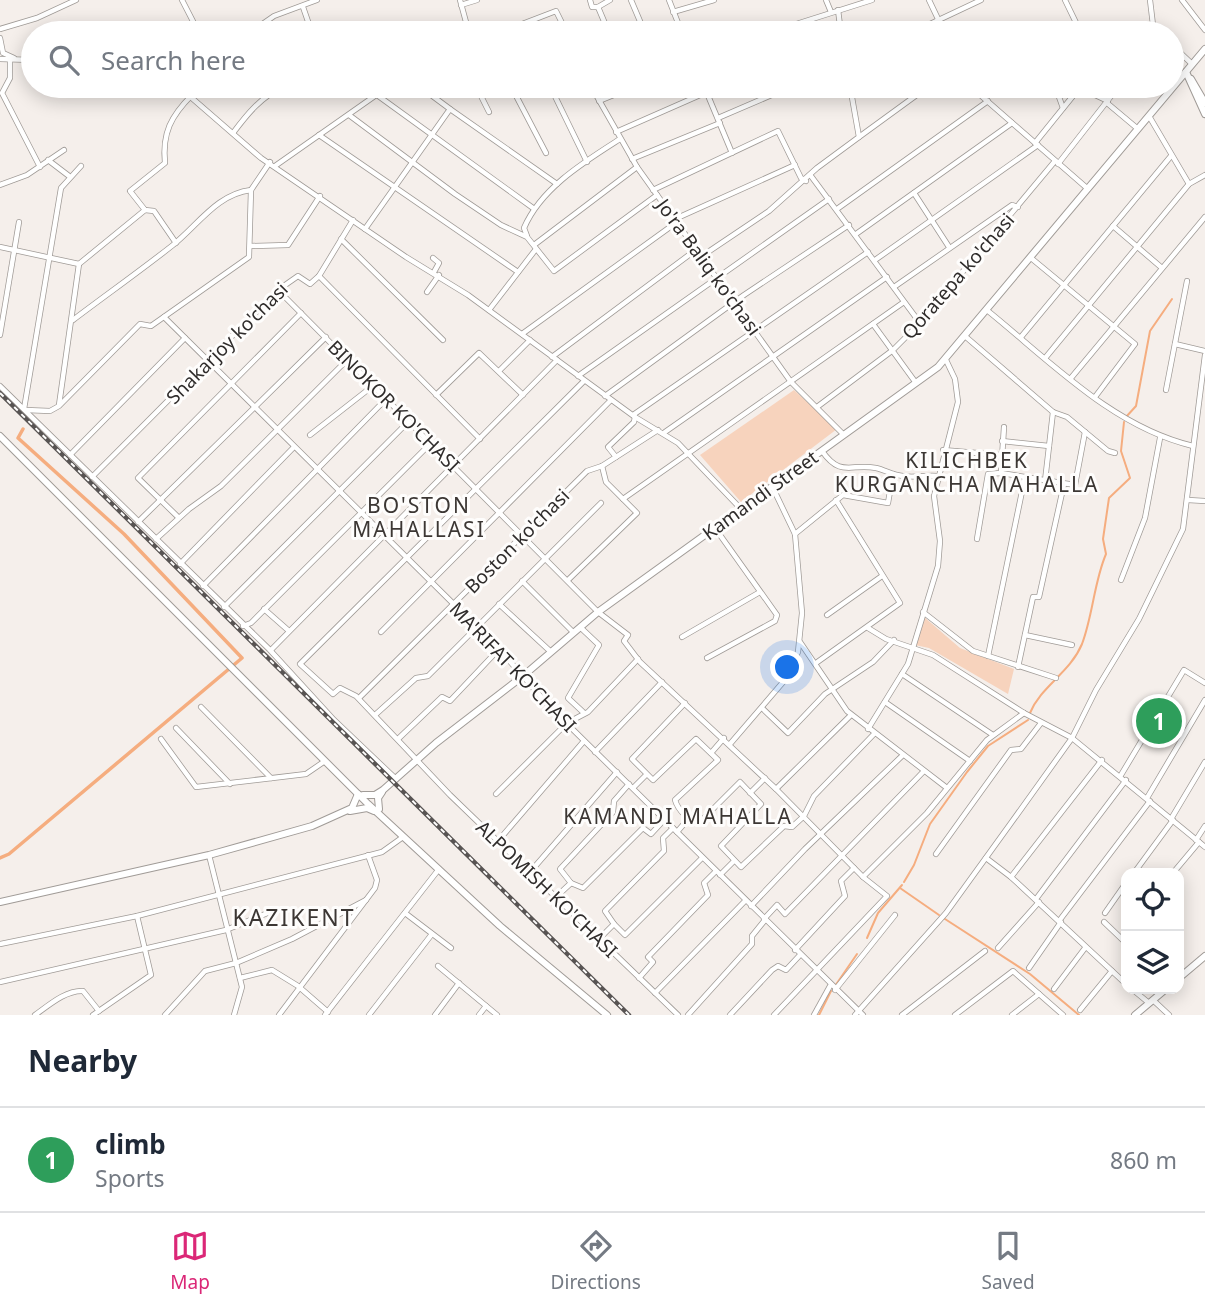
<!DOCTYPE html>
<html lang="en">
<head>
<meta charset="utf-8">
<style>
  :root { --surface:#fff; --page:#f6f6f7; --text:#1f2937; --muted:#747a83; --line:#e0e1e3; --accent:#db2777 }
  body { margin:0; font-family:"Noto Sans",sans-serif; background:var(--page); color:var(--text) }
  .controls { position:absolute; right:21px; bottom:21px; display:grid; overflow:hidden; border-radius:14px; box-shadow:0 4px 18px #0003 }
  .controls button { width:63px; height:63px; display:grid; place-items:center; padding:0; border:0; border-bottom:2px solid var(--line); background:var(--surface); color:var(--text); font:35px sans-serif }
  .you { position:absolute; left:788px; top:668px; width:24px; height:24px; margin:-18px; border:5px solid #fff; border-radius:50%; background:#1a73e8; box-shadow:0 0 0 10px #1a73e833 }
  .badge { display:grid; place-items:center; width:46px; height:46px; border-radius:50%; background:var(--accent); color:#fff; font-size:23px; font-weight:700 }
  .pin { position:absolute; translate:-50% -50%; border:4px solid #fff; box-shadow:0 2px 7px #0006 }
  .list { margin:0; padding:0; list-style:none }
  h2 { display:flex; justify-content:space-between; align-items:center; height:91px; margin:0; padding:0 28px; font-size:30px }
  h2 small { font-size:23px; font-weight:400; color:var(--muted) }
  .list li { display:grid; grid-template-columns:46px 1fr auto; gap:21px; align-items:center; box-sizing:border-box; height:105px; padding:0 28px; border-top:2px solid var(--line) }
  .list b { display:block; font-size:26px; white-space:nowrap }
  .list p { margin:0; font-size:23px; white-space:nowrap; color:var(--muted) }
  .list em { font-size:23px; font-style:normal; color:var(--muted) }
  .icon { flex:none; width:38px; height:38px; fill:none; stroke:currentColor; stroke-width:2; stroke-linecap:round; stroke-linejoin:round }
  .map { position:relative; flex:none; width:1205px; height:1015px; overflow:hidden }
  .search { position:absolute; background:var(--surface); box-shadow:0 4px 18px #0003; left:21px; right:21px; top:21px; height:77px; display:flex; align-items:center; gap:18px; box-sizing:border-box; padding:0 24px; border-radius:38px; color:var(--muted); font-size:26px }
  .sheet { height:196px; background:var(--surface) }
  nav { display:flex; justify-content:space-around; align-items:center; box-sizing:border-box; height:98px; border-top:2px solid var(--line); background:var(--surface); font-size:19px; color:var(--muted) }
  nav a { display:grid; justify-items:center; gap:4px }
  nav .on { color:var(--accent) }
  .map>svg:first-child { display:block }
  .green { fill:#f7d3bd }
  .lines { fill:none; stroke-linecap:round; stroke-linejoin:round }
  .stream { stroke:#f5ad7f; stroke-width:2 }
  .canal { stroke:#f5ad7f; stroke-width:3.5 }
  .minor-casing { stroke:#a09b97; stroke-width:6 }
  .major-casing { stroke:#a09b97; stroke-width:8 }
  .minor { stroke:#fff; stroke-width:4.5 }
  .major { stroke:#fff; stroke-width:6 }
  .rail-casing { stroke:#585453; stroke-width:4.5 }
  .rail { stroke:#fefdfc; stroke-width:2; stroke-dasharray:5; stroke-linecap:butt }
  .labels { text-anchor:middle; stroke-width:6; stroke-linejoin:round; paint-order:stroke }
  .street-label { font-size:19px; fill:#2f2c2b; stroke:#fefdfc }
  .neighbourhood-label { font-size:21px; letter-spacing:2px; fill:#3c3734; stroke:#fefdfc }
  .quarter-label { font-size:23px; letter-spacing:2px; fill:#3c3734; stroke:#fefdfc }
</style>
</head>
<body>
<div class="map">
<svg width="1205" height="1015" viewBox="0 0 1205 1015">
  <rect width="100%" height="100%" fill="#f5efeb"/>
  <g class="green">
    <polygon points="794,390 837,429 741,502 700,455"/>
    <polygon points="924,617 960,648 1014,669 1008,694 929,648 915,645"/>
  </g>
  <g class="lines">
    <g class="stream">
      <polyline points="1126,417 1136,406 1150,331 1172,299"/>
      <path d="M1030,713C1041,686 1070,673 1082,644C1093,615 1094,582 1106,554L1103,539L1109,498L1130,478L1121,451L1124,422"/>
      <polyline points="904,882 914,865 930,824 967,772 988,746 1028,720"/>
      <polyline points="900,888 939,915"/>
      <polyline points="945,919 1030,974 1079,1015"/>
      <polyline points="867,938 878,913 902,885"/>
      <polyline points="835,986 857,954"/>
      <polyline points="819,1015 831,991"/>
    </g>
    <polyline class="canal" points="0,858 9,854 242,658 124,534 18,438 23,429"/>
    <defs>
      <g id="minor">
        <polyline points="182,0 199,33"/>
        <polyline points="460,0 469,33"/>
        <polyline points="590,0 592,7 598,7 609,33"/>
        <polyline points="631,0 645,33"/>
        <polyline points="669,0 682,33"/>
        <polyline points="826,0 831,12"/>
        <polyline points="929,0 939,21"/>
        <polyline points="1065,0 1081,33"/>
        <polyline points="1150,0 1153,25 1161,33"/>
        <polyline points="1182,0 1205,30"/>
        <polyline points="461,5 477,0"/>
        <polyline points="303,7 312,33"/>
        <polyline points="598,7 610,0"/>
        <polyline points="838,10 841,33"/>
        <polyline points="673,12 714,0"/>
        <polyline points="520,25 524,33"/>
        <polyline points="0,29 37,18 76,0"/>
        <polyline points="236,33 254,30 274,16 317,0"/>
        <polyline points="499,33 556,11 567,33"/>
        <polyline points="768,33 872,0"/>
        <polyline points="911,33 981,0"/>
        <polyline points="0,38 3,53 14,58"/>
        <polyline points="1172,45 1192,64"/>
        <polyline points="0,59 33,60"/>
        <polyline points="10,59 10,78 2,93 40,167"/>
        <polyline points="178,86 261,158 406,257 468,295 635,417 678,443 741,509"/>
        <polyline points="419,86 450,109"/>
        <polyline points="476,86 489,112"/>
        <polyline points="511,86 546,153"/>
        <polyline points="550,86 587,162"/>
        <polyline points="591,86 637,167 791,382 844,435"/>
        <polyline points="704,86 732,153"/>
        <polyline points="970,86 1088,189"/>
        <polyline points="1055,86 1063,108"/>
        <polyline points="1080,88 1108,101"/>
        <polyline points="188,92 197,86"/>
        <polyline points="377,95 533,208"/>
        <polyline points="599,101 636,86"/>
        <polyline points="1107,103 1138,129"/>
        <polyline points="349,115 455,194 501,225 527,237 554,271 657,195"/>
        <polyline points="1149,116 1189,184"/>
        <polyline points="718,118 774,94"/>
        <polyline points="616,132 707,92"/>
        <path d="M233,133C248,113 261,97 284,86"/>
        <polyline points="319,135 518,272"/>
        <polyline points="859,137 929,86"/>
        <polyline points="1035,143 1081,86"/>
        <polyline points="632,159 720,123"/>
        <polyline points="48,160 69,176"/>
        <polyline points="1058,164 1119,86"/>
        <polyline points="275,166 389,86"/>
        <polyline points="811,176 920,323"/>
        <polyline points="0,185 27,175 64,150"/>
        <polyline points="653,190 778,131 801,178 806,181"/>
        <polyline points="914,193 949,247"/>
        <polyline points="837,209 988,101"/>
        <polyline points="675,219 795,165"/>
        <polyline points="1113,226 1162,268"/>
        <polyline points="365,229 450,109 557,184"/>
        <polyline points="856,234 1012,123"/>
        <path d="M527,236L524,228C541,188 584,162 620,139"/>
        <polyline points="341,239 443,340"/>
        <path d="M176,243L154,211L145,210L130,191L165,163C162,133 171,116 192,95"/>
        <polyline points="534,245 637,167"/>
        <polyline points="250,246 288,245 320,196"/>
        <polyline points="0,247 79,264"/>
        <polyline points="702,256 769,211 817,168 859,137 850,86"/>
        <polyline points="433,258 439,263 434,272"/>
        <polyline points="1031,258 1135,344 1095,397"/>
        <polyline points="875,260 1038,145"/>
        <polyline points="319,276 480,439"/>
        <polyline points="894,287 1012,205 1018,207"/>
        <polyline points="278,290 598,612 628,635 624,641 640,662 776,789 863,877 887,896 774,1015"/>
        <polyline points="427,292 439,275"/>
        <polyline points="489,310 536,249"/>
        <path d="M988,311C1051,362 1113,427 1193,446"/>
        <polyline points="164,317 499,649 550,707 863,1015"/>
        <path d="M73,320C106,295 140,271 173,245C198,225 217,194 251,190"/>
        <polyline points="873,324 916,383"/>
        <polyline points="522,334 677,222"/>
        <polyline points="0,335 19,222"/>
        <polyline points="966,337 1053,412 1067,417 1108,451 1115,453"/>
        <polyline points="1021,337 1171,156"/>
        <polyline points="1175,344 1205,351"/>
        <polyline points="552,357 697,249"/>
        <polyline points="1046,357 1189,184 1205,175"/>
        <polyline points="499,371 530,340"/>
        <polyline points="578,376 829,199"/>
        <polyline points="1071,378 1205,217"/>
        <polyline points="584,381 300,664 333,694 340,688 356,696 450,795 678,1015"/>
        <polyline points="0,386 269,649 334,720 396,779"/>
        <polyline points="1166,390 1187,281"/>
        <polyline points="436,395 479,353 523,395"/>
        <polyline points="605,396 744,295 849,225"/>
        <polyline points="59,405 79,264 145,210"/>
        <polyline points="817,407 893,350 920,323 1055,161"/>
        <polyline points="24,409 61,188 81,166"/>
        <polyline points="26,410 50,411 59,406 140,324 151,326 249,257 251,190 270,162"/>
        <polyline points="633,415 868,252"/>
        <polyline points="665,432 887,277"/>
        <polyline points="310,435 374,385"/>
        <polyline points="1002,441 1049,446"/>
        <polyline points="943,450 1001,455"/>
        <path d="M822,451C841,478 851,463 876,468C885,470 893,475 903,476C914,478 925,475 937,476"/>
        <polyline points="70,455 185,338"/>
        <polyline points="616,457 608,447 634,422 635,417"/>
        <polyline points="1001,473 1004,427"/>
        <polyline points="92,477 278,290 298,276 310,284 319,276 353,220"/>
        <polyline points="1045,481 1053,412"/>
        <polyline points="623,499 904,302"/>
        <polyline points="1188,500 1205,501"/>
        <polyline points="178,517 138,478 301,313"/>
        <polyline points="138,522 326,337"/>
        <polyline points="795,534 843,495 888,503 893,474"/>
        <polyline points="156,539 189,509 221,486 348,359"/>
        <polyline points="977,539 988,474 1001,473 1075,485 1085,432"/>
        <polyline points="180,564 294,447"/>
        <polyline points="568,580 637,513 606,482 602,466"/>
        <polyline points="1121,580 1145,518 1160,438"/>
        <polyline points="522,581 573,632"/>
        <polyline points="203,586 387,398"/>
        <polyline points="499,604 551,652"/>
        <polyline points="224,607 409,421"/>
        <polyline points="264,609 289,631"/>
        <polyline points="923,612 973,651 1056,678"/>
        <polyline points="827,615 882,576"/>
        <polyline points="243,626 251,623 431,443"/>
        <polyline points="580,627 599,645 568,698 583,712"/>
        <polyline points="868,628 886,639 933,655 1024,713 1072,738 1205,847"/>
        <polyline points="381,632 611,400"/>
        <polyline points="1025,635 1072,645"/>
        <polyline points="682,637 760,592"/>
        <polyline points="800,642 847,711 947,788"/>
        <polyline points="271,650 557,360"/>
        <polyline points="988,656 1025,477"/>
        <polyline points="707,658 775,621 777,615 715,528"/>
        <polyline points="816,663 900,603 836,500"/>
        <polyline points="1018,667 1033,597 1039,597 1064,484"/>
        <polyline points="902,674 993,735"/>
        <polyline points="359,698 587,471 602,466 658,430"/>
        <polyline points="885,702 970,761"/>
        <path d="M685,703L632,759L653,780L696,739L718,760L675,800C678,810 690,823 699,823L740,782L761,804L721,846L741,867L784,826L792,827L804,816L814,796L874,734"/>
        <polyline points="201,707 271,778"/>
        <polyline points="763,709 788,733 825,694 873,662 894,640"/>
        <polyline points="375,715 416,678 428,676 601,503"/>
        <polyline points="176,728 230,784"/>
        <polyline points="868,729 908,664 938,566 940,541 934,496 958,402 955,379 946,360"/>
        <polyline points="161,739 196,787 306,774 325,761"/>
        <polyline points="398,739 442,697 450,701 499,649"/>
        <polyline points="730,744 784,681 798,652 802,613 795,534 772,486"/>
        <polyline points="595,752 662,682"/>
        <polyline points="711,753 724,738"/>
        <polyline points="1121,775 1184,670 1205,683"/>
        <polyline points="629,784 614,801 613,812 560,869 571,883 583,888 643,828 651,834 664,820"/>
        <polyline points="633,788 646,775"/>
        <polyline points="776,789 851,715"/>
        <polyline points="750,793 765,778"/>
        <polyline points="496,794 567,723 588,712 638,659"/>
        <polyline points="1147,798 1205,700"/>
        <polyline points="1171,819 1205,762"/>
        <polyline points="677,832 689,818"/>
        <polyline points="1196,840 1205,826"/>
        <polyline points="498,841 584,741"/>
        <polyline points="936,854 1011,750 1021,749 1041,723"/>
        <polyline points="209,855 242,987 234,1015"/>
        <polyline points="986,858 1011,877 1126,984"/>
        <polyline points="531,871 617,772"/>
        <polyline points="1134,873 1173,820"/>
        <polyline points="1173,873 1199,842"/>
        <polyline points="720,875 734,861"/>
        <polyline points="863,877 927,813 987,740 1024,713"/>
        <polyline points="1011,877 1102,760"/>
        <polyline points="556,897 571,883"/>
        <polyline points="1036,899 1126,780"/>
        <polyline points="751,906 805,849 903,755"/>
        <polyline points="405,913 451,948"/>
        <polyline points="1105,913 1126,883"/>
        <polyline points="764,919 777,905 785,914 924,771"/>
        <polyline points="1059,921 1150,801"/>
        <polyline points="1104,922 1126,943"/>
        <polyline points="614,924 625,935 702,858"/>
        <polyline points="599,939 614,924 605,911 664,851 663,838 673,828"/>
        <polyline points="0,944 137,916 382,852 403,837"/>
        <polyline points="998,948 1039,902"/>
        <polyline points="795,950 845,896 841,881 854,868"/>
        <polyline points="438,966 497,1015"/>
        <polyline points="1029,968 1061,922"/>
        <polyline points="240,978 272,970 298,986 328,1012"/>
        <polyline points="639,978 653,962 648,957 708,895 704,883 716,871"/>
        <polyline points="0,982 226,930 275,910"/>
        <polyline points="1054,989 1085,948"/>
        <polyline points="1132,989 1149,1003"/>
        <polyline points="835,990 895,915"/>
        <polyline points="655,993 745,901"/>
        <polyline points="1153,1000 1169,1015"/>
        <polyline points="1080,1010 1112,971"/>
        <path d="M35,1015C49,1005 66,990 83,991L99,1011"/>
        <polyline points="93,1015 151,975 137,916"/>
        <polyline points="165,1015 205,971 236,963 292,939 366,900"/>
        <polyline points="279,1015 375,888 377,880 368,855"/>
        <polyline points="325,1015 439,869"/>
        <polyline points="369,1015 432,934"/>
        <polyline points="435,1015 459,983"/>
        <polyline points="479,1015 486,1006"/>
        <polyline points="688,1015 752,944 752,936 765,920"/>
        <polyline points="730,1015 772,970 778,966 786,970 800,955"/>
        <polyline points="814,1015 830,986"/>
        <polyline points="855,1015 946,913 1011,823 1072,738 1096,690 1139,619 1183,529 1205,355"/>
        <polyline points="902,1015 985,951"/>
        <polyline points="955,1015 1013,971 1063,1015"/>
        <polyline points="1012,1015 1039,994"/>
      </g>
      <g id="major">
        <polyline points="1186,72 1205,114"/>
        <polyline points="1191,79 1205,103"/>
        <polyline points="0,436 368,804 500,926 607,1015"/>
        <polyline points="363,795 375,795 383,790 436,743 523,676 598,612 938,367 1205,49"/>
        <polyline points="379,809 378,798 382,792"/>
        <polyline points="350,811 367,808 374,811"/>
        <polyline points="0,902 209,855 312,826 352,808 358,794"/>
        <polyline points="1179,978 1205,956"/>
        <polyline points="1135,1015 1166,989"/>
      </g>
    </defs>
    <use href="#minor" class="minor-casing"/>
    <use href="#major" class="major-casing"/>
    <use href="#minor" class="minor"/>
    <use href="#major" class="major"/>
    <defs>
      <polyline id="rail" points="0,393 629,1015"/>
    </defs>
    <use href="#rail" class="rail-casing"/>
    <use href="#rail" class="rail"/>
  </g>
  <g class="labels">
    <g class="street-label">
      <text transform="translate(709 267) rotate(54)" y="7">Jo'ra Baliq ko'chasi</text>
      <text transform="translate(958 276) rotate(-49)" y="7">Qoratepa ko'chasi</text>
      <text transform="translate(227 343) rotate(-45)" y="7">Shakarjoy ko'chasi</text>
      <text transform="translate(394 406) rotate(45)" y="7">BINOKOR KO'CHASI</text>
      <text transform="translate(760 495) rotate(-36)" y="7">Kamandi Street</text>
      <text transform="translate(517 541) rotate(-45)" y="7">Boston ko'chasi</text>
      <text transform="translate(513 667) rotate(46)" y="7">MA'RIFAT KO'CHASI</text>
      <text transform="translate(547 889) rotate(44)" y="7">ALPOMISH KO'CHASI</text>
    </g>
    <g class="neighbourhood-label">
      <text x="967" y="468">KILICHBEK<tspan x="967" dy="24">KURGANCHA MAHALLA</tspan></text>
      <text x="419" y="513">BO'STON<tspan x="419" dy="24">MAHALLASI</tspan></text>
      <text x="678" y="824">KAMANDI MAHALLA</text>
    </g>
    <g class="quarter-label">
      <text x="294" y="926">KAZIKENT</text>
    </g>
  </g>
</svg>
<div class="controls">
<button><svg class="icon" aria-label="locate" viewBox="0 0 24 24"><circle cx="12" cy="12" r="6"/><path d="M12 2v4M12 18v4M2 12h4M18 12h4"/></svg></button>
<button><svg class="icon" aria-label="layers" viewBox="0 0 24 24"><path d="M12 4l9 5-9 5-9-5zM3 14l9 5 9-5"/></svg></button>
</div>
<div class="you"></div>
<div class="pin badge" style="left:1159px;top:721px;background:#2e9e5b">1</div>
<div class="search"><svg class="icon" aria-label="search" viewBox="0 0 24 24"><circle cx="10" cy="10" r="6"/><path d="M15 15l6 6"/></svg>Search here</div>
</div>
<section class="sheet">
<h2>Nearby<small></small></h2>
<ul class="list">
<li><span class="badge" style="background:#2e9e5b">1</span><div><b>climb</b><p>Sports</p></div><em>860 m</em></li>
</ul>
</section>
<nav>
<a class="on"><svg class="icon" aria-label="map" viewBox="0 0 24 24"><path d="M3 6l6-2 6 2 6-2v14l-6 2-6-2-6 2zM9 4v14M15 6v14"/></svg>Map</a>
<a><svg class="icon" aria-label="directions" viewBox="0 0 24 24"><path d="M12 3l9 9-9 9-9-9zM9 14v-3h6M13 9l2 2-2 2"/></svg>Directions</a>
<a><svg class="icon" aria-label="saved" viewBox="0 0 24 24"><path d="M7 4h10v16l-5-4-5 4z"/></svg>Saved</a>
</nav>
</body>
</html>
